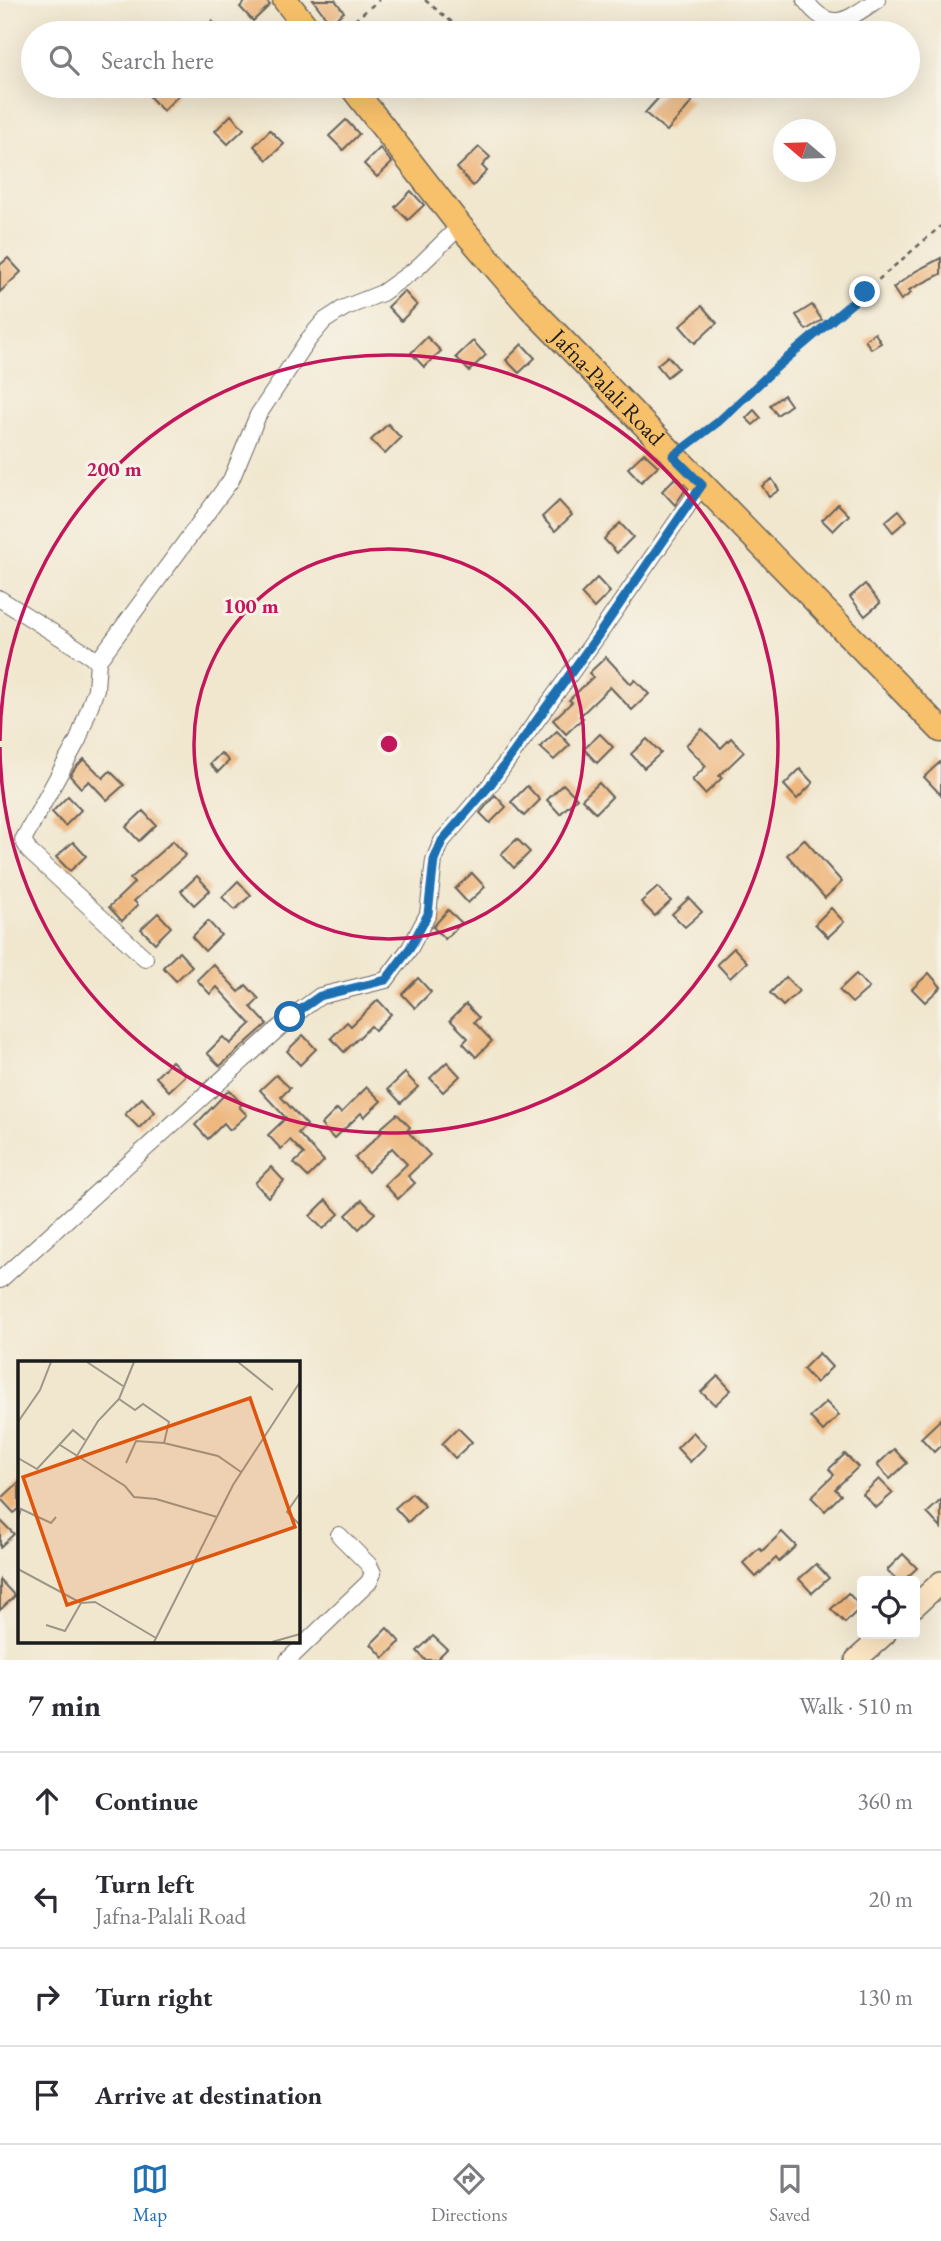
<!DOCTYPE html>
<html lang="en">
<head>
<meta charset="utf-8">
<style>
  :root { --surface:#fff; --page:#f7f7f7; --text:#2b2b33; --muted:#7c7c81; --line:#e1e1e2; --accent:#1f6fb2 }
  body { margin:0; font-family:"EB Garamond",serif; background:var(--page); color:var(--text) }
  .controls { position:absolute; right:21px; bottom:21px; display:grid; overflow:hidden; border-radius:7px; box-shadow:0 7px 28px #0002 }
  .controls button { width:63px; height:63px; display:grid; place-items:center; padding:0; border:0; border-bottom:2px solid var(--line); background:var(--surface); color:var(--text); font:35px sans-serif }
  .compass { position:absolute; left:773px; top:119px; width:63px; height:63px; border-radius:50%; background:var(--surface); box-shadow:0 7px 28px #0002; rotate:289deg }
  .stop { position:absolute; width:21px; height:21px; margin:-16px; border:5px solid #1f6fb2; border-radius:50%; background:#fff }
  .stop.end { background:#1f6fb2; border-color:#fff; box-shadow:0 2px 7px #0008 }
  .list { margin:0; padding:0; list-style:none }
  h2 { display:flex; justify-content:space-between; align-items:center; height:91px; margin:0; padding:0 28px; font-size:30px }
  h2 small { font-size:23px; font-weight:400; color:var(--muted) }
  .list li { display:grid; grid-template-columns:46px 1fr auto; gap:21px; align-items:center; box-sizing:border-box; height:98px; padding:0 28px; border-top:2px solid var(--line) }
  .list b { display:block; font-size:26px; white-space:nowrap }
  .list p { margin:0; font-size:23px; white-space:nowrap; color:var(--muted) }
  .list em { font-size:23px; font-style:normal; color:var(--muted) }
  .icon { flex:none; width:38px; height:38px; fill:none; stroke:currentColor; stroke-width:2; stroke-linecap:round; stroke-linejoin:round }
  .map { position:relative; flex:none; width:941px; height:1660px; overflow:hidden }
  .search { position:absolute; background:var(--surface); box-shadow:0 7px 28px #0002; left:21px; right:21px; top:21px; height:77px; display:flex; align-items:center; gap:18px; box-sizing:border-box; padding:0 24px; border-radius:38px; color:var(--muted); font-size:26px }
  .sheet { height:483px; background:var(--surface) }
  nav { display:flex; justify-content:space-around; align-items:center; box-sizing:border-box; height:98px; border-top:2px solid var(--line); background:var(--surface); font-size:19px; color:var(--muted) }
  nav a { display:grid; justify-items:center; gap:4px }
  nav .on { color:var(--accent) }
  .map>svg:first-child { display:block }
  .building { fill:#eeb77f }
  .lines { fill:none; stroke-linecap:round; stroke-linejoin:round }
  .street-casing { stroke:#67635b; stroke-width:18 }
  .secondary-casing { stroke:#67635b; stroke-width:24 }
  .primary-casing { stroke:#67635b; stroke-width:27 }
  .path { stroke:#67635b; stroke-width:2.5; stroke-dasharray:5 5; stroke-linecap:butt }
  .street { stroke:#fff; stroke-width:16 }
  .secondary { stroke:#fce6c4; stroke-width:21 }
  .primary { stroke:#f7c06b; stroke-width:24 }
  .route { stroke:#1f6fb2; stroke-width:9 }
  .ring { fill:none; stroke:#c2185b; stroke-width:3.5 }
  .labels { text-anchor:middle; stroke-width:6; stroke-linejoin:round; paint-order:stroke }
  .street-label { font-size:23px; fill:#1c1c1c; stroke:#f7f3e8 }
  .inset-road { fill:none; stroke:#9c9687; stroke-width:2 }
  .view { fill:#de560d; fill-opacity:0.15; stroke:#de560d; stroke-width:3.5 }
  .inset-edge { fill:none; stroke:#1c1c1c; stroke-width:3.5 }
  .centre { fill:#c2185b; stroke:#f7f3e8; stroke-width:3.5 }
  .ring-label { font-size:21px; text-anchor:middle; font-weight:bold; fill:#c2185b; stroke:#f7f3e8; stroke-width:6; stroke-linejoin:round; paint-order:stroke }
</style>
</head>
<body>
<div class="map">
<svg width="941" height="1660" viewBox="0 0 941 1660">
  <rect width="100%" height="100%" fill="#f7f3e8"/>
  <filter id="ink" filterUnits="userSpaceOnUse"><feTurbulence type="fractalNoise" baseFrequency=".0143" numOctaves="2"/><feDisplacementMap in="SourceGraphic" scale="14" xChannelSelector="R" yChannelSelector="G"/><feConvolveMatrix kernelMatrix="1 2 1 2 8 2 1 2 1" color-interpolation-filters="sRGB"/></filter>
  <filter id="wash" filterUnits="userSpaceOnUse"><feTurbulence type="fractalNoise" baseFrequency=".00686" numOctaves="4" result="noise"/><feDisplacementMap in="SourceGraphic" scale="28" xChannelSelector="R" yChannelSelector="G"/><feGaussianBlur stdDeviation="1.57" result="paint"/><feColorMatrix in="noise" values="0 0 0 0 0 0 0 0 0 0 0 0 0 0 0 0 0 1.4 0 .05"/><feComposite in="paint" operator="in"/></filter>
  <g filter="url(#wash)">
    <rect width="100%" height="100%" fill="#f1e7cf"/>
    <g id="blocks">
      <g class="building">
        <polygon points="247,0 265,0 270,5 253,21 240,7"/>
        <polygon points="313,0 335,0 344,12 330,23"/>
        <polygon points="212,21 224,33 199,33"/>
        <polygon points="162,86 170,86 179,95 163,111 150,97"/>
        <polygon points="669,86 692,102 667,131 645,113"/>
        <polygon points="231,115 244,129 228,144 215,131"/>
        <polygon points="346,120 359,134 343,150 329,136"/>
        <polygon points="270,130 284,144 267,160 254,146"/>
        <polygon points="479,147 490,157 482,166 487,171 473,186 457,168"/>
        <polygon points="380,148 392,163 377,177 364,164"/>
        <polygon points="411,191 424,205 408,220 395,207"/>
        <polygon points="8,258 21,272 0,292 0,265"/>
        <polygon points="941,258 941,274 909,290 911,293 901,300 893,288 916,271"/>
        <polygon points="404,291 417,305 401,321 388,307"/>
        <polygon points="812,305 822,320 806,330 796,315"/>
        <polygon points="702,306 717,323 695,343 680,326"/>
        <polygon points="875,333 881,343 871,349 865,340"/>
        <polygon points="427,337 441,351 424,367 411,353"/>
        <polygon points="473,341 486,355 469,371 456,357"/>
        <polygon points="522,344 535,358 519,373 506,360"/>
        <polygon points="668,356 678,368 667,377 657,365"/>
        <polygon points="784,395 791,405 777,415 770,405"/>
        <polygon points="754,410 761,418 753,425 746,418"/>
        <polygon points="388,424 401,438 385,454 371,440"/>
        <polygon points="644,453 658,466 641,482 628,468"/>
        <polygon points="675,478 686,489 675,505 662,491"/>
        <polygon points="772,479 779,490 769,497 762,486"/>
        <polygon points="559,501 572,515 555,531 542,517"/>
        <polygon points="838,504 849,515 833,531 822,520"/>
        <polygon points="899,510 907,520 893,532 885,522"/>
        <polygon points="620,523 633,537 617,553 604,539"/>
        <polygon points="597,578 610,592 594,608 581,594"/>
        <polygon points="865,584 880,603 865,616 850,597"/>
        <polygon points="606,657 631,684 635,680 649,694 632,710 610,687 580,716 583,718 566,734 553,720 572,702 569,700 593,677 589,673"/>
        <polygon points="702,729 721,748 731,738 744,752 719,776 722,778 705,794 692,780 706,766 686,745"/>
        <polygon points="557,731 570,745 554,760 540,747"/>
        <polygon points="600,734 613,747 597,763 584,749"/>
        <polygon points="647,739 661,753 644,768 631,754"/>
        <polygon points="221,753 229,761 218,772 210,764"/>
        <polygon points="84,759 103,778 110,771 124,785 107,800 89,781 81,788 70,776 75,768"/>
        <polygon points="941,761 941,795 924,777"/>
        <polygon points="800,769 813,783 797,799 784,785"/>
        <polygon points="599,783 612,797 596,813 582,799"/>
        <polygon points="563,784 577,798 560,814 547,800"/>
        <polygon points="527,786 540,800 524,816 511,802"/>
        <polygon points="495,795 506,807 490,823 480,813"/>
        <polygon points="68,796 81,810 65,826 52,812"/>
        <polygon points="143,811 156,825 139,841 126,827"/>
        <polygon points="517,839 530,852 514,868 501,854"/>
        <polygon points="804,839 842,882 825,898 787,855"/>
        <polygon points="173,841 186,855 134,901 138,905 122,921 109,907 134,883 130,879"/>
        <polygon points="73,842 86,856 70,871 56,857"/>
        <polygon points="472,873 485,887 468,903 455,889"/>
        <polygon points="197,876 210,890 194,905 181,891"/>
        <polygon points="238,881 251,895 235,910 222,897"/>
        <polygon points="658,887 671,901 655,916 641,902"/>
        <polygon points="689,898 702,912 685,927 672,914"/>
        <polygon points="831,908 844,922 828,937 815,924"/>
        <polygon points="448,910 462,923 445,939 433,927"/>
        <polygon points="158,913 171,927 155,943 141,929"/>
        <polygon points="208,921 221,935 205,951 192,937"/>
        <polygon points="734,948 747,962 730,978 717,964"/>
        <polygon points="179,952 192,966 176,981 163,967"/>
        <polygon points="213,964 239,992 246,985 259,999 251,1007 267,1024 220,1066 207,1053 223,1037 230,1044 251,1024 217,987 210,994 197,980"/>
        <polygon points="929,973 941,987 925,1002 912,989"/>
        <polygon points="856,974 869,988 852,1003 839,990"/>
        <polygon points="786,977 799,991 783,1006 770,993"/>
        <polygon points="418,978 431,992 415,1008 402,994"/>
        <polygon points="378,1000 391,1014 375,1030 371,1026 344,1052 331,1038 347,1022 351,1026"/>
        <polygon points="466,1004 479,1018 474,1022 492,1041 476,1057 463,1043 468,1038 450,1020"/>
        <polygon points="303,1035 316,1049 300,1065 287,1051"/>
        <polygon points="172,1061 186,1075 169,1091 156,1077"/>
        <polygon points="447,1062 460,1076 443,1092 430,1078"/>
        <polygon points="405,1073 418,1087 401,1103 388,1089"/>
        <polygon points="276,1075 290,1088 281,1097 307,1125 298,1133 324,1161 308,1177 294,1163 304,1154 290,1140 281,1149 268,1135 286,1118 260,1090"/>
        <polygon points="367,1087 381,1101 364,1117 361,1113 334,1139 321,1125 337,1109 341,1113"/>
        <polygon points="229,1090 242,1104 239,1107 247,1115 230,1130 224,1123 208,1139 195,1125"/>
        <polygon points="142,1098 155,1112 139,1128 125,1114"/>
        <polygon points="397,1114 410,1127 407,1131 430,1155 408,1176 415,1183 398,1199 385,1185 407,1164 392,1148 368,1172 355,1158 382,1132 380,1129"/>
        <polygon points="271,1167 284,1181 268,1197 255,1183"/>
        <polygon points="326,1200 339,1214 323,1229 310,1216"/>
        <polygon points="362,1200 375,1213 359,1229 346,1215"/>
        <polygon points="819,1353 832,1367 816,1383 803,1369"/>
        <polygon points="718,1376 731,1390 715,1405 701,1392"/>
        <polygon points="826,1402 839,1415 823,1431 810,1417"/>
        <polygon points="941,1419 941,1445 934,1452 921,1438"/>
        <polygon points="458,1428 472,1442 455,1458 442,1444"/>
        <polygon points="693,1432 706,1446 690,1462 677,1448"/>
        <polygon points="894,1449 907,1463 890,1479 877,1465"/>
        <polygon points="845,1454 858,1467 835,1489 841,1495 825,1511 811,1497 834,1475 829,1469"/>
        <polygon points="879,1479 893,1493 876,1508 863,1494"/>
        <polygon points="19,1482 19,1509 14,1513 1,1499"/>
        <polygon points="412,1493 425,1506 408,1522 395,1508"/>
        <polygon points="941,1500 941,1528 927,1513"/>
        <polygon points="0,1520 14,1534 0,1547"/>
        <polygon points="782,1532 796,1546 779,1562 776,1558 756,1577 743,1563 759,1548 762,1551"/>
        <polygon points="903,1554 917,1568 903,1581 898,1581 887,1570"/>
        <polygon points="816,1564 829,1578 812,1593 799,1579"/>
        <polygon points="0,1580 15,1596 0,1610"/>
        <polygon points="848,1593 861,1607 845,1623 831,1609"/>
        <polygon points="387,1628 400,1642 384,1658 371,1644"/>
        <polygon points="433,1636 447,1649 436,1660 425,1660 417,1651"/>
      </g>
    </g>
  </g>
  <g filter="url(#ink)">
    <use href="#blocks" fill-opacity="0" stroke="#67635b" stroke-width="2"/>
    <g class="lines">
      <defs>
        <g id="street">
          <path d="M805,0C831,36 848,19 877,0"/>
          <polyline points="0,599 98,661"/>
          <polyline points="145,958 30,852 23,840 78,740 96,689 98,661 231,480 258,415 308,340 324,321 344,308 382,293 417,268 460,226"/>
          <polyline points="0,1280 290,1018 320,996 386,980 410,948 428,914 434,860 442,841 490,785 599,634 702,485"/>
          <polyline points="288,1660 369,1582 373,1573 369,1565 339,1535"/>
        </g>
        <g id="secondary">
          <polyline points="915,1606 941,1582"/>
          <polyline points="856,1660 885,1634"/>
        </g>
        <g id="primary">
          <polyline points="285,0 311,33"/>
          <path id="s1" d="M351,86L460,226L530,307L941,730"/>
        </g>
      </defs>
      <use href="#street" class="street-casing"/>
      <use href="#secondary" class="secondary-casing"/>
      <use href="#primary" class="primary-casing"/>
      <g class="path">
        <polyline points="425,0 453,23"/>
        <polyline points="339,33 379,0"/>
        <polyline points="690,444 718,422 779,365 941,226"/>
      </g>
      <use href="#street" class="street"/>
      <use href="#secondary" class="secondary"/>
      <use href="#primary" class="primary"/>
    </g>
  </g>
  <g class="lines" filter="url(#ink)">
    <polyline class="route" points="290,1017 320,996 386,980 410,948 428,914 434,860 442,841 490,785 599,634 702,485 673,456 718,422 779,365 865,292"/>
  </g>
  <g class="ring">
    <circle cx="389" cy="744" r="195"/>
    <path d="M0 741A389 389 0 1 1 0 747"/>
  </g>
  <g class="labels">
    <g class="street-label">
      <text dy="8" stroke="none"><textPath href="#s1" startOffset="396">Jafna-Palali Road</textPath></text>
    </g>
  </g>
  <g transform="translate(18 1361)">
    <rect width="282" height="282" fill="#f1e7cf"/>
    <path class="inset-road" d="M69,1L105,25M220,1L255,29M101,38L117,49L125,43L151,61L146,82M0,61L22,29L33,1M42,84L107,125L116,136L138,138L199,156M0,97L19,108L55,69L67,79M57,98L80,60L101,38L116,1M108,102L118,80L146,82L200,95L223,111M282,132L269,151L282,164M0,158L3,148L33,162L38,156M0,208L63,242L77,241L138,277M28,264L47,270L63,242M136,281L215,124L282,21M254,281L282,273"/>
    <path class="view" d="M232,37L277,166L49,244L5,116Z"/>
    <rect width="282" height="282" class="inset-edge"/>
  </g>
  <circle cx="389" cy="744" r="10" class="centre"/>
  <g class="ring-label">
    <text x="114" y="476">200 m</text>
    <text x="251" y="613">100 m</text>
  </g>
</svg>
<div class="controls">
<button><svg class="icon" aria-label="locate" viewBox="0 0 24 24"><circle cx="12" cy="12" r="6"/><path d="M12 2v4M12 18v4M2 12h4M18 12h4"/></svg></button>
</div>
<svg class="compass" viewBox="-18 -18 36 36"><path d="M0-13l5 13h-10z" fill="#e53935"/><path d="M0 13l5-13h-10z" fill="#7c7c81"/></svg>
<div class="stop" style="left:290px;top:1017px"></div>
<div class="stop end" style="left:865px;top:292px"></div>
<div class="search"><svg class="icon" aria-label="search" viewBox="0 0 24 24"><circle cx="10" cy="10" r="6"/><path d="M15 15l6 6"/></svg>Search here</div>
</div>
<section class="sheet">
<h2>7 min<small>Walk · 510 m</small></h2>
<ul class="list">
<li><svg class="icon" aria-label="ahead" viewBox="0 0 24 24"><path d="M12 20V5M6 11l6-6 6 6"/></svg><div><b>Continue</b></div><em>360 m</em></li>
<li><svg class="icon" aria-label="left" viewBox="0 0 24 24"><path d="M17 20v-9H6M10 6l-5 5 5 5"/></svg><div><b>Turn left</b><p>Jafna-Palali Road</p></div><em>20 m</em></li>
<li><svg class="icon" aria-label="right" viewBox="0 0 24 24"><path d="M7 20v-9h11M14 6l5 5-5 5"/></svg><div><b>Turn right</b></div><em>130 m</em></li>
<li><svg class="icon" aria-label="arrive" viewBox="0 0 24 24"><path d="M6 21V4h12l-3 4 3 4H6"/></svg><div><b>Arrive at destination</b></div></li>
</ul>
</section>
<nav>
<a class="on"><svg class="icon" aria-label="map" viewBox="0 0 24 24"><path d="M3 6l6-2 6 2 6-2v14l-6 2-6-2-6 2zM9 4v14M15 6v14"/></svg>Map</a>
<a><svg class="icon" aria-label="directions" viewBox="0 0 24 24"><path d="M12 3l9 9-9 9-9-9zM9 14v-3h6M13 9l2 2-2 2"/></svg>Directions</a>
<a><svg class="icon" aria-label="saved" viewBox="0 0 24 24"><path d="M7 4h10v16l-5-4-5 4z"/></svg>Saved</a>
</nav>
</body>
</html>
